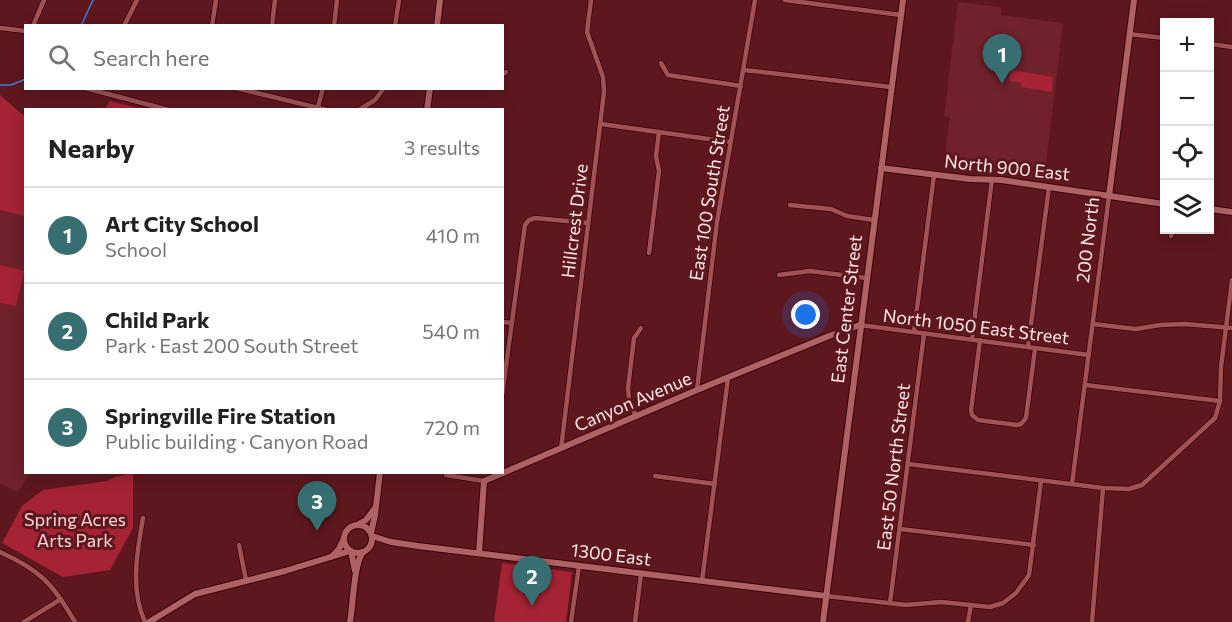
<!DOCTYPE html>
<html lang="en">
<head>
<meta charset="utf-8">
<style>
  :root { --surface:#fff; --page:#f2f2f2; --text:#202124; --muted:#757577; --line:#e0e0e0; --accent:#366e72 }
  body { margin:0; font-family:Commissioner,sans-serif; background:var(--page); color:var(--text) }
  .controls { position:absolute; right:18px; top:18px; display:grid; overflow:hidden; border-radius:0px; box-shadow:0 3px 15px #0003 }
  .controls button { width:54px; height:54px; display:grid; place-items:center; padding:0; border:0; border-bottom:2px solid var(--line); background:var(--surface); color:var(--text); font:30px sans-serif }
  .you { position:absolute; left:806px; top:315px; width:21px; height:21px; margin:-15px; border:4px solid #fff; border-radius:50%; background:#1a73e8; box-shadow:0 0 0 9px #1a73e833 }
  .badge { display:grid; place-items:center; width:39px; height:39px; border-radius:50%; background:var(--accent); color:#fff; font-size:20px; font-weight:700 }
  .pin { position:absolute; translate:-50% -50px; filter:drop-shadow(0 2px 3px #0008) }
  .pin::after { content:''; position:absolute; top:32px; width:21px; height:18px; background:inherit; clip-path:polygon(0 0,100% 0,50% 100%) }
  .list { margin:0; padding:0; list-style:none }
  h2 { display:flex; justify-content:space-between; align-items:center; height:78px; margin:0; padding:0 24px; font-size:26px }
  h2 small { font-size:20px; font-weight:400; color:var(--muted) }
  .list li { display:grid; grid-template-columns:39px 1fr auto; gap:18px; align-items:center; box-sizing:border-box; height:96px; padding:0 24px; border-top:2px solid var(--line) }
  .list b { display:block; font-size:22px; white-space:nowrap }
  .list p { margin:0; font-size:20px; white-space:nowrap; color:var(--muted) }
  .list em { font-size:20px; font-style:normal; color:var(--muted) }
  .icon { flex:none; width:33px; height:33px; fill:none; stroke:currentColor; stroke-width:2; stroke-linecap:round; stroke-linejoin:round }
  .map { position:relative; flex:none; width:1232px; height:622px; overflow:hidden }
  .search { position:absolute; background:var(--surface); box-shadow:0 3px 15px #0003; left:24px; top:24px; width:480px; height:66px; display:flex; align-items:center; gap:15px; box-sizing:border-box; padding:0 21px; border-radius:0px; color:var(--muted); font-size:22px }
  .panel { position:absolute; background:var(--surface); box-shadow:0 3px 15px #0003; left:24px; top:108px; width:480px; height:366px; border-radius:0px }
  .map>svg:first-child { display:block }
  .built { fill:#70212a }
  .green { fill:#a52335 }
  .lines { fill:none; stroke-linecap:round; stroke-linejoin:round }
  .stream { stroke:#3e7de1; stroke-width:1.5 }
  .street-casing { stroke:#3b040c; stroke-width:6 }
  .secondary-casing { stroke:#3b040c; stroke-width:8 }
  .street { stroke:#a05254; stroke-width:4.5 }
  .secondary { stroke:#af6264; stroke-width:6 }
  .labels { text-anchor:middle; stroke-width:6; stroke-linejoin:round; paint-order:stroke }
  .street-label { font-size:18px; fill:#fce9e8; stroke:#5f171e }
  .park-label { font-size:18px; fill:#fdd9d9; stroke:#5f171e }
</style>
</head>
<body>
<div class="map">
<svg width="1232" height="622" viewBox="0 0 1232 622">
  <rect width="100%" height="100%" fill="#5f171e"/>
  <g class="built">
    <polygon points="958,2 1001,7 1001,15 1063,23 1044,180 943,167 950,117 944,116"/>
    <polygon points="0,210 25,216 26,472 30,473 18,492 0,484"/>
  </g>
  <g class="green">
    <polygon points="1011,70 1053,77 1052,92 1021,87 1021,83 1009,81"/>
    <polygon points="0,95 25,117 25,216 0,210"/>
    <polygon points="110,101 142,109 105,109"/>
    <polygon points="0,265 24,271 16,306 0,303"/>
    <polygon points="133,473 133,528 110,570 63,577 2,543 22,506 43,490 107,481 115,477"/>
    <polygon points="502,563 572,572 566,622 494,622"/>
  </g>
  <g class="lines">
    <g class="stream">
      <polyline points="81,26 93,0"/>
      <polyline points="0,85 11,85 26,79"/>
    </g>
    <defs>
      <g id="street">
        <polyline points="785,0 901,15"/>
        <polyline points="33,26 44,0"/>
        <polyline points="124,26 137,0"/>
        <polyline points="212,26 216,0"/>
        <polyline points="272,26 275,0"/>
        <polyline points="334,26 337,0"/>
        <polyline points="395,26 399,0"/>
        <polyline points="0,28 26,31"/>
        <polyline points="1129,34 1164,38"/>
        <polyline points="1210,44 1232,47"/>
        <polyline points="661,63 668,75 741,86"/>
        <polyline points="744,70 891,87"/>
        <polyline points="502,75 506,72"/>
        <polyline points="85,88 169,110"/>
        <polyline points="236,88 327,110"/>
        <polyline points="318,107 323,88"/>
        <polyline points="359,110 375,100 384,88"/>
        <polyline points="601,124 730,142"/>
        <polyline points="790,205 831,209 847,216 874,220"/>
        <polyline points="1171,236 1172,230"/>
        <polyline points="649,253 659,171 656,156 659,132"/>
        <polyline points="779,275 810,271 866,278"/>
        <polyline points="502,322 512,323"/>
        <polyline points="1093,324 1136,329 1160,325 1185,324 1232,328"/>
        <polyline points="860,325 1089,355"/>
        <polyline points="914,332 934,175"/>
        <polyline points="972,339 992,179"/>
        <polyline points="980,340 971,410 972,415 978,420 1017,425 1021,424 1026,418 1035,349"/>
        <polyline points="1028,347 1049,187"/>
        <polyline points="1085,385 1220,401"/>
        <polyline points="697,390 717,222 755,0"/>
        <polyline points="502,396 525,225 529,220 535,218 588,223"/>
        <polyline points="636,417 629,399 628,388 634,338 641,328"/>
        <polyline points="561,449 604,92 603,77 587,32 591,0"/>
        <polyline points="908,464 1103,488 1129,489 1142,485 1215,418 1220,401 1221,367 1232,280"/>
        <polyline points="446,472 446,475 484,481"/>
        <polyline points="655,476 715,484"/>
        <polyline points="1072,484 1109,196"/>
        <path d="M143,518C137,552 130,590 145,622"/>
        <polyline points="900,529 1034,545"/>
        <polyline points="239,545 246,580"/>
        <path d="M0,552C40,570 53,584 75,622"/>
        <polyline points="702,581 728,378"/>
        <polyline points="826,596 906,605 941,602 990,607 1003,603 1016,593 1029,575 1041,481"/>
        <polyline points="890,603 924,334"/>
        <polyline points="24,622 61,599"/>
        <polyline points="571,622 579,566"/>
        <polyline points="635,622 641,574"/>
        <polyline points="968,622 971,605"/>
        <polyline points="1092,622 1103,488"/>
      </g>
      <g id="secondary">
        <polyline points="437,26 440,0"/>
        <polyline points="427,110 430,88"/>
        <polyline points="881,168 970,179 1001,180 1164,204"/>
        <polyline points="1109,196 1134,0"/>
        <polyline points="1210,209 1232,212"/>
        <polyline points="357,525 366,520 375,508"/>
        <circle cx="358" cy="539" r="14"/>
        <polyline points="371,533 375,515 380,472"/>
        <polyline points="372,536 391,542 418,546 826,596"/>
        <polyline points="351,551 355,571"/>
        <polyline points="479,553 484,481 697,390 829,336 860,325"/>
        <polyline points="331,557 339,549 344,538"/>
        <polyline points="149,622 195,594 285,571 350,551"/>
        <path d="M350,622C353,605 354,563 363,552"/>
        <polyline points="823,622 903,0"/>
      </g>
    </defs>
    <use href="#street" class="street-casing"/>
    <use href="#secondary" class="secondary-casing"/>
    <use href="#street" class="street"/>
    <use href="#secondary" class="secondary"/>
  </g>
  <g class="labels">
    <g class="street-label">
      <text transform="translate(1007 168) rotate(6)" y="6">North 900 East</text>
      <text transform="translate(710 193) rotate(-81)" y="6">East 100 South Street</text>
      <text transform="translate(575 221) rotate(-83)" y="6">Hillcrest Drive</text>
      <text transform="translate(1088 240) rotate(-83)" y="6">200 North</text>
      <text transform="translate(847 309) rotate(-83)" y="6">East Center Street</text>
      <text transform="translate(976 327) rotate(7)" y="6">North 1050 East Street</text>
      <text transform="translate(633 402) rotate(-23)" y="6">Canyon Avenue</text>
      <text transform="translate(894 467) rotate(-83)" y="6">East 50 North Street</text>
      <text transform="translate(611 555) rotate(7)" y="6">1300 East</text>
    </g>
    <g class="park-label">
      <text x="75" y="526">Spring Acres<tspan x="75" dy="21">Arts Park</tspan></text>
    </g>
  </g>
</svg>
<div class="controls">
<button>+</button>
<button>−</button>
<button><svg class="icon" aria-label="locate" viewBox="0 0 24 24"><circle cx="12" cy="12" r="6"/><path d="M12 2v4M12 18v4M2 12h4M18 12h4"/></svg></button>
<button><svg class="icon" aria-label="layers" viewBox="0 0 24 24"><path d="M12 4l9 5-9 5-9-5zM3 14l9 5 9-5"/></svg></button>
</div>
<div class="you"></div>
<div class="pin badge" style="left:1002px;top:84px">1</div>
<div class="pin badge" style="left:532px;top:606px">2</div>
<div class="pin badge" style="left:317px;top:531px">3</div>
<div class="search"><svg class="icon" aria-label="search" viewBox="0 0 24 24"><circle cx="10" cy="10" r="6"/><path d="M15 15l6 6"/></svg>Search here</div>
<section class="panel">
<h2>Nearby<small>3 results</small></h2>
<ul class="list">
<li><span class="badge">1</span><div><b>Art City School</b><p>School</p></div><em>410 m</em></li>
<li><span class="badge">2</span><div><b>Child Park</b><p>Park · East 200 South Street</p></div><em>540 m</em></li>
<li><span class="badge">3</span><div><b>Springville Fire Station</b><p>Public building · Canyon Road</p></div><em>720 m</em></li>
</ul>
</section>
</div>
</body>
</html>
